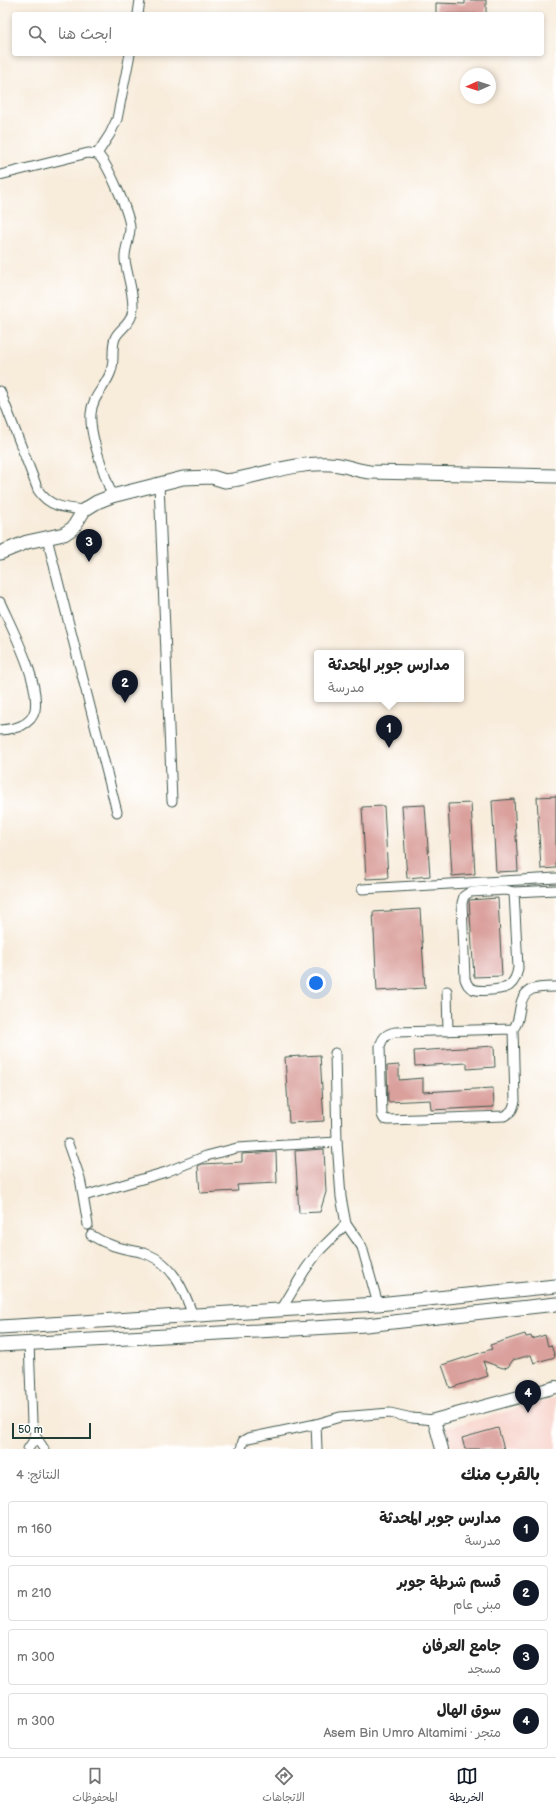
<!DOCTYPE html>
<html lang="ar">
<head>
<meta charset="utf-8">
<style>
  :root { --surface:#fff; --page:#f6f6f6; --text:#222; --muted:#767676; --line:#e0e0e0; --accent:#111827 }
  body { margin:0; font-family:"Balsamiq Sans","Playpen Sans Arabic",sans-serif; background:var(--page); color:var(--text); direction:rtl }
  .compass { position:absolute; left:460px; top:68px; width:36px; height:36px; border-radius:50%; background:var(--surface); box-shadow:0 2px 6px #0003; rotate:267deg }
  .scale { position:absolute; left:12px; bottom:10px; width:79px; box-sizing:border-box; padding-left:4px; border:2px solid #1f3d34; border-top:0; font-size:11px; line-height:14px; white-space:nowrap; color:#1f3d34; -webkit-text-stroke:3px #fff; paint-order:stroke }
  .you { position:absolute; left:316px; top:983px; width:14px; height:14px; margin:-10px; border:3px solid #fff; border-radius:50%; background:#1a73e8; box-shadow:0 0 0 6px #1a73e833 }
  .badge { display:grid; place-items:center; width:26px; height:26px; border-radius:50%; background:var(--accent); color:#fff; font-size:13px; font-weight:700 }
  .pin { position:absolute; translate:-50% -33px; filter:drop-shadow(0 1px 2px #0008) }
  .pin::after { content:''; position:absolute; top:21px; width:14px; height:12px; background:inherit; clip-path:polygon(0 0,100% 0,50% 100%) }
  .popup { position:absolute; left:314px; top:650px; width:150px; height:52px; box-sizing:border-box; display:grid; place-content:center; border-radius:4px; background:var(--surface); filter:drop-shadow(0 1px 3px #0005); font-size:13px; white-space:nowrap; color:var(--muted) }
  .popup b { font-size:15px; color:var(--text) }
  .popup::after { content:''; position:absolute; left:50%; top:100%; margin-left:-8px; border:8px solid transparent; border-top-color:var(--surface) }
  .list { margin:0; padding:0; list-style:none }
  h2 { display:flex; justify-content:space-between; align-items:center; height:52px; margin:0; padding:0 16px; font-size:17px }
  h2 small { font-size:13px; font-weight:400; color:var(--muted) }
  .list li { display:grid; grid-template-columns:26px 1fr auto; gap:12px; align-items:center; box-sizing:border-box; height:56px; margin:0 8px 8px; padding:0 8px; border:1px solid var(--line); border-radius:4px }
  .list b { display:block; font-size:15px; white-space:nowrap }
  .list p { margin:0; font-size:13px; white-space:nowrap; color:var(--muted) }
  .list em { font-size:13px; font-style:normal; color:var(--muted) }
  .icon { flex:none; width:22px; height:22px; fill:none; stroke:currentColor; stroke-width:2; stroke-linecap:round; stroke-linejoin:round }
  .map { position:relative; flex:none; width:556px; height:1449px; overflow:hidden; direction:ltr }
  .search { position:absolute; background:var(--surface); box-shadow:0 2px 6px #0003; left:12px; right:12px; top:12px; height:44px; display:flex; align-items:center; gap:10px; box-sizing:border-box; padding:0 14px; border-radius:4px; color:var(--muted); font-size:15px }
  .sheet { height:308px; background:var(--surface) }
  nav { display:flex; justify-content:space-around; align-items:center; box-sizing:border-box; height:56px; border-top:1px solid var(--line); background:var(--surface); font-size:11px; color:var(--muted) }
  nav a { display:grid; justify-items:center; gap:2px }
  nav .on { color:var(--accent) }
  .map>svg:first-child { display:block }
  .built { fill:#f7d1c8 }
  .building { fill:#daa09c }
  .lines { fill:none; stroke-linecap:round; stroke-linejoin:round }
  .minor-casing { stroke:#40574d; stroke-width:11 }
  .secondary-casing { stroke:#40574d; stroke-width:14 }
  .primary-casing { stroke:#40574d; stroke-width:15 }
  .minor { stroke:#fff; stroke-width:9 }
  .secondary { stroke:#fff; stroke-width:12 }
  .primary { stroke:#fff; stroke-width:13 }
</style>
</head>
<body>
<div class="map">
<svg width="556" height="1449" viewBox="0 0 556 1449">
  <rect width="100%" height="100%" fill="#fff"/>
  <filter id="ink" filterUnits="userSpaceOnUse"><feTurbulence type="fractalNoise" baseFrequency=".025" numOctaves="2"/><feDisplacementMap in="SourceGraphic" scale="8" xChannelSelector="R" yChannelSelector="G"/><feConvolveMatrix kernelMatrix="1 2 1 2 8 2 1 2 1" color-interpolation-filters="sRGB"/></filter>
  <filter id="wash" filterUnits="userSpaceOnUse"><feTurbulence type="fractalNoise" baseFrequency=".012" numOctaves="4" result="noise"/><feDisplacementMap in="SourceGraphic" scale="16" xChannelSelector="R" yChannelSelector="G"/><feGaussianBlur stdDeviation="0.9" result="paint"/><feColorMatrix in="noise" values="0 0 0 0 0 0 0 0 0 0 0 0 0 0 0 0 0 1.4 0 .05"/><feComposite in="paint" operator="in"/></filter>
  <g filter="url(#wash)">
    <rect width="100%" height="100%" fill="#f8ecdb"/>
    <polygon class="built" points="556,1398 556,1449 451,1449 445,1428"/>
    <g id="blocks">
      <g class="building">
        <polygon points="465,0 486,0 486,14 436,14 436,3 465,4"/>
        <polygon points="556,796 556,868 541,869 537,797"/>
        <polygon points="514,799 518,871 496,872 492,801"/>
        <polygon points="471,803 475,874 452,876 448,804"/>
        <polygon points="425,805 430,876 407,878 402,806"/>
        <polygon points="384,806 388,878 366,879 362,807"/>
        <polygon points="498,898 502,976 474,977 469,900"/>
        <polygon points="420,909 425,988 377,991 373,912"/>
        <polygon points="494,1046 495,1067 467,1069 467,1063 415,1066 414,1051"/>
        <polygon points="320,1055 324,1121 289,1123 285,1057"/>
        <polygon points="399,1065 399,1080 423,1078 423,1092 493,1088 494,1107 431,1110 430,1100 388,1102 387,1066"/>
        <polygon points="324,1149 326,1192 320,1212 299,1213 295,1151"/>
        <polygon points="276,1152 277,1183 237,1185 238,1191 200,1193 198,1166 202,1164 242,1162 242,1154"/>
        <polygon points="525,1334 526,1337 531,1336 532,1339 545,1335 548,1346 551,1345 555,1357 534,1363 531,1355 513,1360 508,1367 503,1368 483,1361 488,1376 450,1388 442,1365 492,1349 490,1345"/>
        <polygon points="498,1428 504,1449 465,1449 462,1438"/>
      </g>
    </g>
  </g>
  <g filter="url(#ink)">
    <use href="#blocks" fill-opacity="0" stroke="#40574d" stroke-width="1"/>
    <g class="lines">
      <defs>
        <g id="minor">
          <polyline points="138,14 140,0"/>
          <polyline points="97,154 110,134 117,119 130,54"/>
          <path d="M0,175L88,153L97,154C107,161 130,215 130,228C130,239 124,249 125,260C127,275 136,300 132,314C130,325 119,329 115,338C111,349 115,360 111,371C106,387 92,396 91,414C89,436 105,474 112,496"/>
          <path d="M0,391L38,490C49,507 65,508 84,510"/>
          <polyline points="159,484 172,801"/>
          <polyline points="47,538 117,812"/>
          <path d="M0,602C12,629 40,681 35,710C31,726 14,729 0,730"/>
          <polyline points="362,889 556,878"/>
          <path d="M514,892L518,968C517,974 515,981 510,985C505,990 479,992 473,989C468,987 467,984 465,979L462,903L464,896L470,892L506,890L514,892L556,890"/>
          <polyline points="447,991 448,1031"/>
          <path d="M513,1029L395,1032C386,1034 383,1037 380,1046L382,1115L384,1119L389,1120L504,1116C512,1112 513,1109 515,1101L513,1029C519,1022 518,1017 520,1008C523,986 538,987 556,987"/>
          <polyline points="335,1053 337,1142 341,1197 346,1224 362,1247 378,1304"/>
          <polyline points="68,1144 80,1178 88,1225"/>
          <polyline points="84,1196 166,1172 206,1156 237,1148 337,1142"/>
          <path d="M91,1235C108,1246 120,1248 140,1252C171,1259 184,1289 193,1316"/>
          <polyline points="281,1310 305,1270 318,1252 346,1224"/>
          <polyline points="29,1343 32,1423 36,1437 44,1449"/>
          <polyline points="316,1424 317,1449"/>
          <polyline points="28,1449 36,1437"/>
          <polyline points="241,1449 243,1441 248,1438 316,1424 340,1417 390,1413 412,1418 434,1420"/>
        </g>
        <polyline id="secondary" points="442,1449 434,1420 556,1387"/>
        <g id="primary">
          <path d="M0,553L27,542L64,534L73,528L84,510L97,502L112,496L183,478L212,477L225,481L233,480C265,474 297,462 330,464C344,464 356,471 370,472L556,476"/>
          <polyline points="0,1327 378,1304 556,1286"/>
          <polyline points="0,1345 366,1325 556,1304"/>
        </g>
      </defs>
      <use href="#minor" class="minor-casing"/>
      <use href="#secondary" class="secondary-casing"/>
      <use href="#primary" class="primary-casing"/>
      <use href="#minor" class="minor"/>
      <use href="#secondary" class="secondary"/>
      <use href="#primary" class="primary"/>
    </g>
  </g>
</svg>
<svg class="compass" viewBox="-18 -18 36 36"><path d="M0-13l5 13h-10z" fill="#e53935"/><path d="M0 13l5-13h-10z" fill="#767676"/></svg>
<div class="scale">50 m</div>
<div class="you"></div>
<div class="pin badge" style="left:389px;top:748px">1</div>
<div class="popup"><b>مدارس جوبر المحدثة</b>مدرسة</div>
<div class="pin badge" style="left:125px;top:703px">2</div>
<div class="pin badge" style="left:89px;top:562px">3</div>
<div class="pin badge" style="left:528px;top:1413px">4</div>
<div class="search"><svg class="icon" aria-label="search" viewBox="0 0 24 24"><circle cx="10" cy="10" r="6"/><path d="M15 15l6 6"/></svg>ابحث هنا</div>
</div>
<section class="sheet">
<h2>بالقرب منك<small>النتائج: 4</small></h2>
<ul class="list">
<li><span class="badge">1</span><div><b>مدارس جوبر المحدثة</b><p>مدرسة</p></div><em>160 m</em></li>
<li><span class="badge">2</span><div><b>قسم شرطة جوبر</b><p>مبنى عام</p></div><em>210 m</em></li>
<li><span class="badge">3</span><div><b>جامع العرفان</b><p>مسجد</p></div><em>300 m</em></li>
<li><span class="badge">4</span><div><b>سوق الهال</b><p>متجر · Asem Bin Umro Altamimi</p></div><em>300 m</em></li>
</ul>
</section>
<nav>
<a class="on"><svg class="icon" aria-label="map" viewBox="0 0 24 24"><path d="M3 6l6-2 6 2 6-2v14l-6 2-6-2-6 2zM9 4v14M15 6v14"/></svg>الخريطة</a>
<a><svg class="icon" aria-label="directions" viewBox="0 0 24 24"><path d="M12 3l9 9-9 9-9-9zM9 14v-3h6M13 9l2 2-2 2"/></svg>الاتجاهات</a>
<a><svg class="icon" aria-label="saved" viewBox="0 0 24 24"><path d="M7 4h10v16l-5-4-5 4z"/></svg>المحفوظات</a>
</nav>
</body>
</html>
